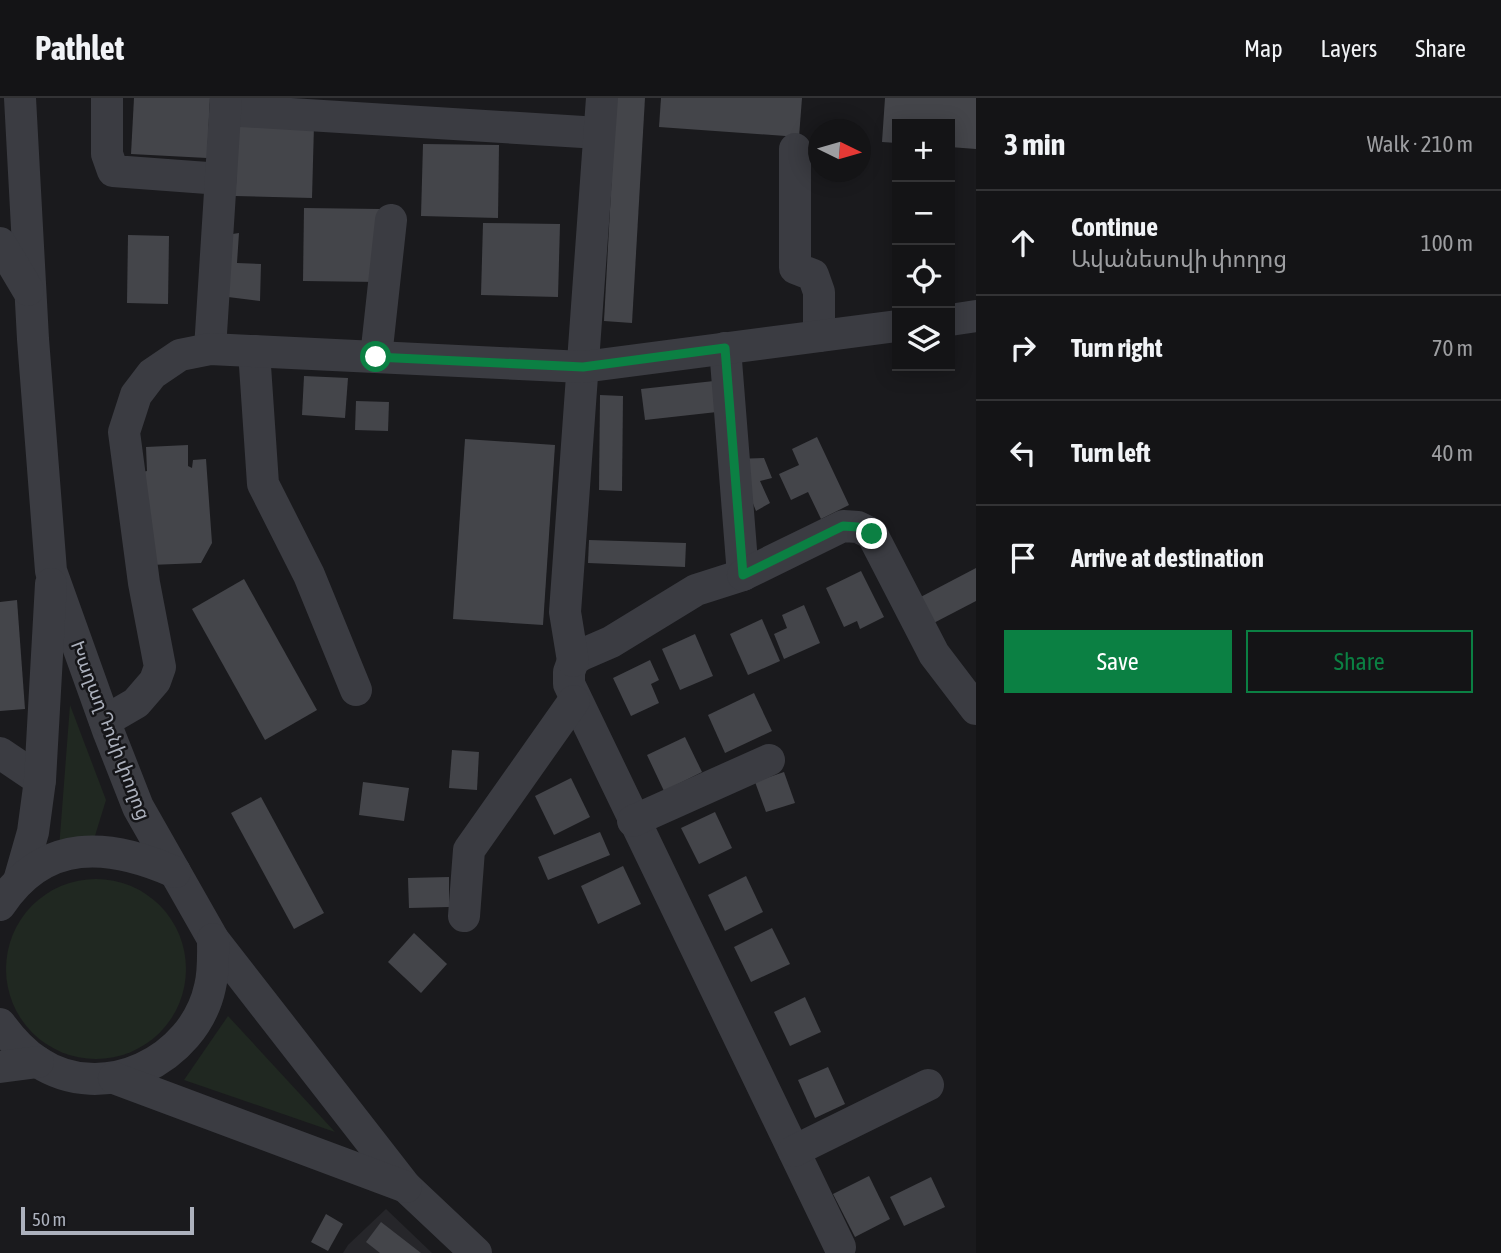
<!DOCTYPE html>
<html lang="en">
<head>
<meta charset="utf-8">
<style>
  :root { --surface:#141416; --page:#1d1d1f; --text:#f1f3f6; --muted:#9d9ea1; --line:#333335; --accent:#0b8043 }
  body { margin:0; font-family:"Asap Condensed","Noto Sans Armenian",sans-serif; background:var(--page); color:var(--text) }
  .controls { position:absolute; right:21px; top:21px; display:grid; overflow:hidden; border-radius:0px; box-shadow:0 4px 18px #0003 }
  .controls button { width:63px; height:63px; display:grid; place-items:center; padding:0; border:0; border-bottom:2px solid var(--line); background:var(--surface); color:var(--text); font:35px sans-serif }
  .compass { position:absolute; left:808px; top:21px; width:63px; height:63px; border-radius:50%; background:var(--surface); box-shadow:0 4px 18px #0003; rotate:95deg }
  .scale { position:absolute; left:21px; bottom:18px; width:173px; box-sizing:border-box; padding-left:7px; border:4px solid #acb1bd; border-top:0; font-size:19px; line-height:24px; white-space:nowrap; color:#acb1bd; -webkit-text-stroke:5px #151518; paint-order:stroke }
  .stop { position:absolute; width:21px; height:21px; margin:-16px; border:5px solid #0b8043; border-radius:50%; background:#fff }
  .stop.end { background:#0b8043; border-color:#fff; box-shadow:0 2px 7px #0008 }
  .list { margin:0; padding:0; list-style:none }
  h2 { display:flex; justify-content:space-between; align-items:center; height:91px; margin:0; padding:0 28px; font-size:30px }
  h2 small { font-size:23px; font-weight:400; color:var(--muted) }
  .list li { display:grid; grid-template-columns:46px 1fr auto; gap:21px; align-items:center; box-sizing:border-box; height:105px; padding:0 28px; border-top:2px solid var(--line) }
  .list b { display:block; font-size:26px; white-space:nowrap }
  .list p { margin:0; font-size:23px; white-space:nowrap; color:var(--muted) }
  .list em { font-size:23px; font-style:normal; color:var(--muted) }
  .actions { display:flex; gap:14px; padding:21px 28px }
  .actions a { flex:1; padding:16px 0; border:2px solid var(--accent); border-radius:0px; text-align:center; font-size:24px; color:var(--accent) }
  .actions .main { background:var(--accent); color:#fff }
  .icon { flex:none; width:38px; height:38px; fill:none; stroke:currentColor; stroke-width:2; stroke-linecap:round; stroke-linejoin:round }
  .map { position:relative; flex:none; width:976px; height:1155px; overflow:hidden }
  header { display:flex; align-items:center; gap:42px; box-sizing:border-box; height:98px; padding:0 35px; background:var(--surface); border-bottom:2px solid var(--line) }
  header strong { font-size:33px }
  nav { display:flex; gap:38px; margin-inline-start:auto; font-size:24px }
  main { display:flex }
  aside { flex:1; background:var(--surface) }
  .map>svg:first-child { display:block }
  .built { fill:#26262a }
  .green { fill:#202821 }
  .building { fill:#44454a }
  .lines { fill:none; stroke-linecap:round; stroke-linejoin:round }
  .minor { stroke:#3b3c42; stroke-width:32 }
  .route { stroke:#0b8043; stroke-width:9 }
  .labels { text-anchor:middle; stroke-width:5; stroke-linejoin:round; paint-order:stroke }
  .street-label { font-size:19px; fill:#acb1bd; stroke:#151518 }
</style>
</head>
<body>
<header>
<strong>Pathlet</strong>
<nav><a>Map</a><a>Layers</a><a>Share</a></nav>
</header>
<main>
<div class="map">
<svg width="976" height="1155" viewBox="0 0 976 1155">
  <rect width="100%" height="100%" fill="#1a1a1d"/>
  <polygon class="built" points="386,1111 432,1155 343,1155 348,1147"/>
  <g class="green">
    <polygon points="70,607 106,702 94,741 59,751"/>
    <circle cx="96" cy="871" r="90"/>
    <polygon points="228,918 335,1034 184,982"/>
  </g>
  <g class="building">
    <polygon points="134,0 210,0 207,60 131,56"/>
    <polygon points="616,0 645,0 632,225 604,223"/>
    <polygon points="661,0 802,0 799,39 659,29"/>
    <polygon points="885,0 976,0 976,51 950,49 950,26 897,26 897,45 882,44"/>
    <polygon points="237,25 314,27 312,100 235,98"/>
    <polygon points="423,46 499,47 498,120 421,118"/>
    <polygon points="304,110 380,111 379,184 303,183"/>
    <polygon points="483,125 560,126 558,199 481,197"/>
    <polygon points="239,135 237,165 261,166 260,203 220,198 226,137"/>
    <polygon points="128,137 169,138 168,206 127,205"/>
    <polygon points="304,278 348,280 345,320 302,317"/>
    <polygon points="714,283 717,314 645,322 641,291"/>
    <polygon points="600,297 623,298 622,393 599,392"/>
    <polygon points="356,303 389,304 388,333 355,332"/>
    <polygon points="817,339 849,407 821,421 808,394 791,402 779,376 799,367 792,351"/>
    <polygon points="465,341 555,347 543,527 453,521"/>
    <polygon points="188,347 188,368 192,370 193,362 206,361 212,445 201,465 150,467 142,374 147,373 146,349"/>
    <polygon points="764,360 772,380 760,383 770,405 756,413 735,361"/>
    <polygon points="589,442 686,445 685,469 588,465"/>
    <polygon points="976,470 976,503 926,529 913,503"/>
    <polygon points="861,473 884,519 860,531 857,523 844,529 826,490"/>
    <polygon points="244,481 317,612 265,642 192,511"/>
    <polygon points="17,502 25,611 0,613 0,504"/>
    <polygon points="804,507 820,545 784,561 774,536 787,530 782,517"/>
    <polygon points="762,521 780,563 748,577 730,536"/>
    <polygon points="695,536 713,578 680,592 662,551"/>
    <polygon points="650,562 659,582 651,586 659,605 631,618 613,580"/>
    <polygon points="754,595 772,633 725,655 708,617"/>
    <polygon points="685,639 702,674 664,693 647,657"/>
    <polygon points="452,652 479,654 477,692 449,690"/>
    <polygon points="784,674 795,705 766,714 755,684"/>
    <polygon points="571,680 590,719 554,737 535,698"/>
    <polygon points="363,684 409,690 404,723 359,717"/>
    <polygon points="261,699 324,815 294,831 231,715"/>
    <polygon points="715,714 732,750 699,766 681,730"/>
    <polygon points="600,734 610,757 548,782 538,759"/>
    <polygon points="623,768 641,806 598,826 581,788"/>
    <polygon points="746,778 763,814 725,833 708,797"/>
    <polygon points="449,779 449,809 409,810 408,780"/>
    <polygon points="772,830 790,866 751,884 734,849"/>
    <polygon points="414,835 447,866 421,895 388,864"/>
    <polygon points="805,899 821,934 790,948 774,914"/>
    <polygon points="828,969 845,1006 815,1020 798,982"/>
    <polygon points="869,1078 890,1121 855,1139 833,1096"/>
    <polygon points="931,1079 945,1109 904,1128 890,1099"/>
    <polygon points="326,1116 343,1126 328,1153 311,1144"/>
    <polygon points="381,1124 421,1155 380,1155 366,1144"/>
  </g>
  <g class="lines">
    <g class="minor">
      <polyline points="20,0 33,241 51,473 109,635 138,709 213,841 406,1089 476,1155"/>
      <polyline points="107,0 107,56 113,73 221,81"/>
      <polyline points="226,12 599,35"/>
      <polyline points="795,51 795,170 813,177 819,194 819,238"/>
      <polyline points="0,145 28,192"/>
      <polyline points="950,222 976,218"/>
      <polyline points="725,250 743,477 696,492 611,544 581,557 573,563 569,574 569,586 840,1149"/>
      <polyline points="210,251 226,0"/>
      <polyline points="254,253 263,386 309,477 356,592"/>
      <polyline points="376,259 391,122"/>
      <polyline points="743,477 843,428 858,429 872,436 934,556 976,611"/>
      <polyline points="573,563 565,514 602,0"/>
      <polyline points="105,623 136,605 155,583 160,569 144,485 124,334 136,297 152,276 180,257 210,251 583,269 897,228"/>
      <polyline points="0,655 40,682"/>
      <polyline points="633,723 769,662"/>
      <polyline points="19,783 33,734 40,682 51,486"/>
      <path d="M0,807C45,739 109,745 175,774"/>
      <polyline points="464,818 469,752 574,603"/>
      <path d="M0,926C11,941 22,954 38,964C103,1007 194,963 210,889C214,873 213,857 213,841"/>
      <polyline points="0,969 38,964"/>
      <polyline points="114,980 406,1089"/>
      <polyline points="794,1053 928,987"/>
    </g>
  </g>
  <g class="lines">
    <polyline class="route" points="376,259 583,269 725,250 743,477 843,428 858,429 872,436"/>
  </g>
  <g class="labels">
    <g class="street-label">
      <text transform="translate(111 632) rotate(69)" y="7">Խաղաղ Դոնի փողոց</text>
    </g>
  </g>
</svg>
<div class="controls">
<button>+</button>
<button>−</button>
<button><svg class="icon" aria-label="locate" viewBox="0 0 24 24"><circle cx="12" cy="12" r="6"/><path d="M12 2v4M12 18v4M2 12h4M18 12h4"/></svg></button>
<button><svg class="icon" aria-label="layers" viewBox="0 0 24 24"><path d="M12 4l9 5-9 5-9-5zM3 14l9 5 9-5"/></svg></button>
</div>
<svg class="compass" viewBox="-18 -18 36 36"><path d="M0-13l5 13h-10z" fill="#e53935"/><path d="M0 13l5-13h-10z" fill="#9d9ea1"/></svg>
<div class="scale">50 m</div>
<div class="stop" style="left:376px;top:259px"></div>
<div class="stop end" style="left:872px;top:436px"></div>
</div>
<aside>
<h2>3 min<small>Walk · 210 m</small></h2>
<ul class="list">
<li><svg class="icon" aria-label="ahead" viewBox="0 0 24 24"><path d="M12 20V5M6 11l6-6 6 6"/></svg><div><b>Continue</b><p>Ավանեսովի փողոց</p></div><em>100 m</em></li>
<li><svg class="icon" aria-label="right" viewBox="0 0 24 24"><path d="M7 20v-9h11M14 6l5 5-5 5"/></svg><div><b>Turn right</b></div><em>70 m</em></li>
<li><svg class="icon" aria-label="left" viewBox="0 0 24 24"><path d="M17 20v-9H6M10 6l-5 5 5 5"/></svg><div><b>Turn left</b></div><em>40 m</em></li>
<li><svg class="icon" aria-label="arrive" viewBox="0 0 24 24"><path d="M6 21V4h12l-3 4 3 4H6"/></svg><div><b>Arrive at destination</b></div></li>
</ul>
<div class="actions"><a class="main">Save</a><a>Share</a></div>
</aside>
</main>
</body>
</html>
